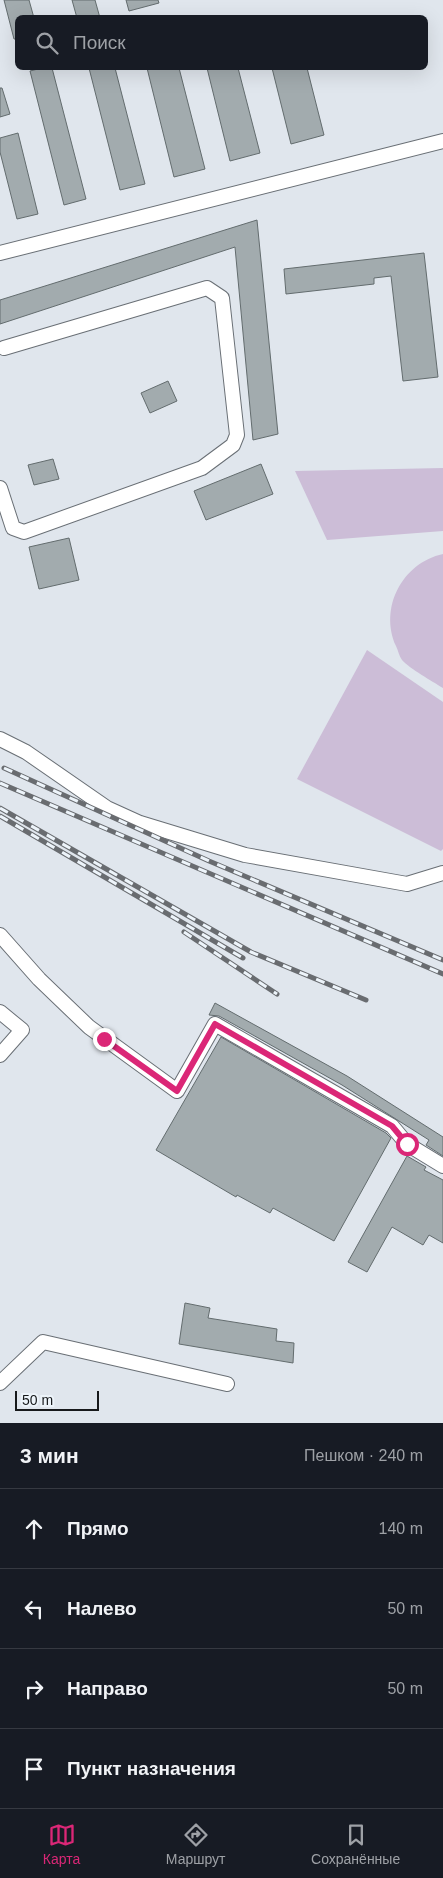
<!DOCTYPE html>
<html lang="ru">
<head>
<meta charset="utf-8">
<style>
  :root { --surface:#171b24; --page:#242831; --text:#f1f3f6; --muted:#9ea1a6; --line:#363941; --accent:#db2777 }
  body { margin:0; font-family:Arial,sans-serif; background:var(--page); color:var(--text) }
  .scale { position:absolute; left:15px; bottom:12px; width:84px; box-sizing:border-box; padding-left:5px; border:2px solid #17191b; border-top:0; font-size:14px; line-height:18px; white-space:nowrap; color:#17191b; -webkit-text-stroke:4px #edf4fa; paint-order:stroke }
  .stop { position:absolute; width:15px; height:15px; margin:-11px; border:4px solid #db2777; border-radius:50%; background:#fff }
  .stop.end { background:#db2777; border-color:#fff; box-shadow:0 1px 5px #0008 }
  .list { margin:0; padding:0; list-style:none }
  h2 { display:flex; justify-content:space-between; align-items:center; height:65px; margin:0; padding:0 20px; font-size:21px }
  h2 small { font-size:16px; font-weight:400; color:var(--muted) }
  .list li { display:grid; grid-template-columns:32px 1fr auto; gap:15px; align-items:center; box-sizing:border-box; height:80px; padding:0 20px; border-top:1px solid var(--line) }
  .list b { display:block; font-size:19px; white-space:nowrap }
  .list em { font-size:16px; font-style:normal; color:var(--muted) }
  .icon { flex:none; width:28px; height:28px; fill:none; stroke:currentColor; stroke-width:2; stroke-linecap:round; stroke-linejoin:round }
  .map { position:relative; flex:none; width:443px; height:1423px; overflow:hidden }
  .search { position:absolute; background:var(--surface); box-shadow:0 5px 20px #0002; left:15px; right:15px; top:15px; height:55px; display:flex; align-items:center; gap:12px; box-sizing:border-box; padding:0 18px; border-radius:8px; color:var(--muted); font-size:19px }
  .sheet { height:385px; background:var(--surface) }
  nav { display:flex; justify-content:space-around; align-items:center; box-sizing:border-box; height:70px; border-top:1px solid var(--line); background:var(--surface); font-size:14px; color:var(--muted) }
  nav a { display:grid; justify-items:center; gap:2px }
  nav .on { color:var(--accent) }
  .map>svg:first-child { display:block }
  .green { fill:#ccbdd7 }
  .building { fill:#a2abae; stroke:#636c6e }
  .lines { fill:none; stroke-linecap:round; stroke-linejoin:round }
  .minor-casing { stroke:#696f75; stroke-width:16 }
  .minor { stroke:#fff; stroke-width:14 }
  .rail-casing { stroke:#696c70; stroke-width:5 }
  .rail { stroke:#edf4fa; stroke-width:3; stroke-dasharray:9; stroke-linecap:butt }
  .route { stroke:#db2777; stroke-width:6 }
</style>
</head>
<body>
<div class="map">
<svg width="443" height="1423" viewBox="0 0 443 1423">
  <rect width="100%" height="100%" fill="#e0e6ed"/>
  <g class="green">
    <polygon points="443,468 443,531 327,540 295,471"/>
    <path d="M443,554V688C432,681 410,669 402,660C399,656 398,650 396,646C379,608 402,563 443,554Z"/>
    <polygon points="367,650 443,702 443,849 441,851 297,779"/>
  </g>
  <g class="building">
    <polygon points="4,0 29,0 34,18 18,18 18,39 14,39"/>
    <polygon points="72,0 95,0 100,18 77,18"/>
    <polygon points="126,0 158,0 159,3 129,11"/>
    <polygon points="42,68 52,68 86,199 64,205 30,71"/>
    <polygon points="89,68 115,68 145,184 120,190"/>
    <polygon points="147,68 179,68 205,169 174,177"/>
    <polygon points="207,68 238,68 260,153 230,161"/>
    <polygon points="272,68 307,68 324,135 291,144"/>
    <polygon points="0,88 2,88 10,114 0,117"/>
    <polygon points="18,133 38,214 17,219 0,152 0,138"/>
    <polygon points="257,220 278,434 253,440 235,247 0,324 0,300"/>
    <polygon points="424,253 438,377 403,381 391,276 374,278 374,284 286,294 284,269"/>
    <polygon points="168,381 177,401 150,413 141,393"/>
    <polygon points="53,459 59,479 34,485 28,465"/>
    <polygon points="261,464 273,494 206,520 194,491"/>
    <polygon points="69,538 79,580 39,589 29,547"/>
    <polygon points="215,1003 347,1076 443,1137 443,1156 426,1145 429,1140 342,1085 219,1016 209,1015"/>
    <polygon points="221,1037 386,1133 391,1138 334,1241 273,1208 270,1213 237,1195 236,1197 156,1150"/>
    <polygon points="407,1156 426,1167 424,1170 443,1180 443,1243 429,1235 423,1245 392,1227 367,1272 348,1262"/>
    <polygon points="185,1303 210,1308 208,1318 277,1329 276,1341 294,1343 293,1363 179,1344"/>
  </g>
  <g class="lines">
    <defs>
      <g id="minor">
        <polyline points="0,253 443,141"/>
        <polyline points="0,488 13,528 24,532 202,468 233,445 237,435 222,298 207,288 4,348"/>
        <polyline points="0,739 26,752 107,808 140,823 245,855 407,884 443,873"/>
        <polyline points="0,935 39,979 89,1027 177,1091 215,1024 392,1126 407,1144 443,1166"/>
        <polyline points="0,1012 22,1030 0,1055"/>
        <polyline points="0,1383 43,1342 227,1384"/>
      </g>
    </defs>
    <use href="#minor" class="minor-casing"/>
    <use href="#minor" class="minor"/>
    <defs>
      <g id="rail">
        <polyline points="4,768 209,861 443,960"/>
        <polyline points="0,783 443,974"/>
        <polyline points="0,808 251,952 366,1000"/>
        <polyline points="0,816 243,958"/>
        <polyline points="184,932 277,994"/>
      </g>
    </defs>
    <use href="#rail" class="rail-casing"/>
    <use href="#rail" class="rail"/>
  </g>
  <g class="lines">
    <polyline class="route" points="104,1039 177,1091 215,1024 392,1126 407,1144"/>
  </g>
</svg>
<div class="scale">50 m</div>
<div class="stop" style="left:407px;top:1144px"></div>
<div class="stop end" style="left:104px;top:1039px"></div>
<div class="search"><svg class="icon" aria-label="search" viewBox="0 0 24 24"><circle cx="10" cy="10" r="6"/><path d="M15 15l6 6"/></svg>Поиск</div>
</div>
<section class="sheet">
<h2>3 мин<small>Пешком · 240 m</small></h2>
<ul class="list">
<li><svg class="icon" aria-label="ahead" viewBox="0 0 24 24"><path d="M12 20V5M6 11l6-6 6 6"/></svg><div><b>Прямо</b></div><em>140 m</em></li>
<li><svg class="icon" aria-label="left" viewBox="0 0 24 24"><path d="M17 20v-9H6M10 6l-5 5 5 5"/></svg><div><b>Налево</b></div><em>50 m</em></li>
<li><svg class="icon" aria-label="right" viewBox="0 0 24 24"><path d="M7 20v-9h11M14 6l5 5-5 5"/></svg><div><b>Направо</b></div><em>50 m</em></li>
<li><svg class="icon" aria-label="arrive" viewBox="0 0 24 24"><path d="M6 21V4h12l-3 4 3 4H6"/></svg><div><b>Пункт назначения</b></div></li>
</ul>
</section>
<nav>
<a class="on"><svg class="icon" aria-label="map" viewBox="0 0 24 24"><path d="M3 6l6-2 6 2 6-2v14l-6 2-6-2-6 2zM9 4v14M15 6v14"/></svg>Карта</a>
<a><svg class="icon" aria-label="directions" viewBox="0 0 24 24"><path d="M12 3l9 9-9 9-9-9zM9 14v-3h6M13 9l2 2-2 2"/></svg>Маршрут</a>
<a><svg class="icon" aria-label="saved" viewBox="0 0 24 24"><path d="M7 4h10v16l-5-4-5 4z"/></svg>Сохранённые</a>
</nav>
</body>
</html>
